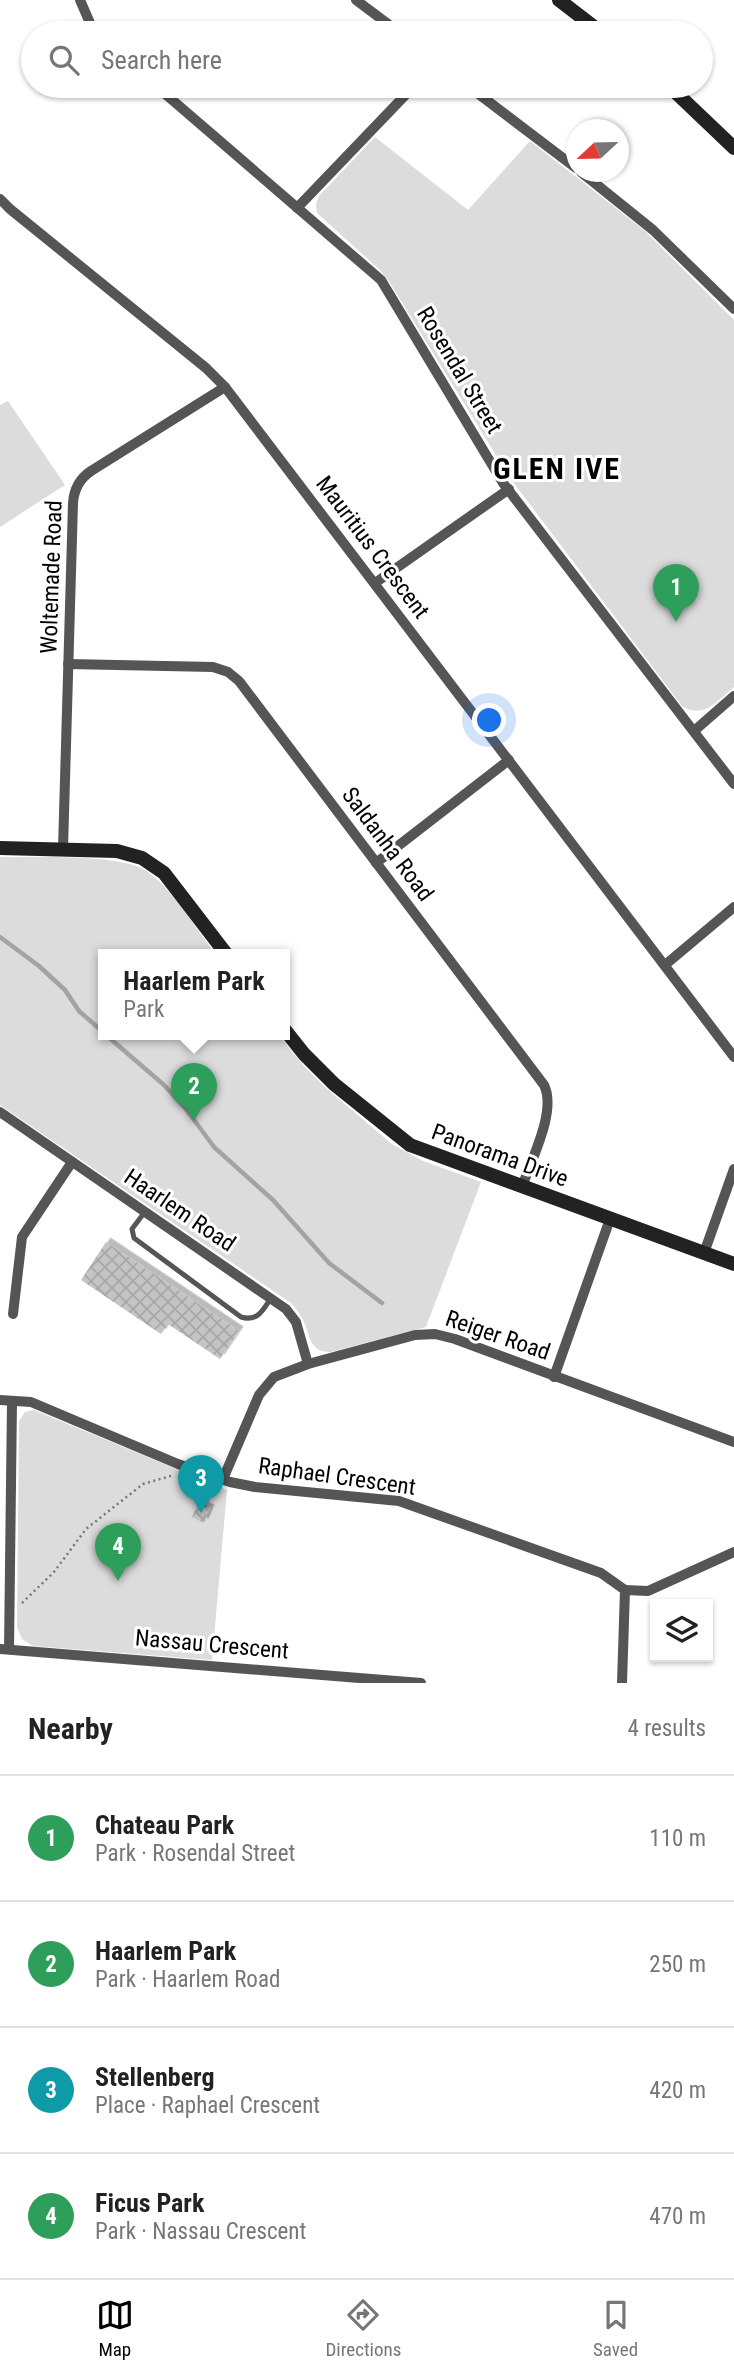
<!DOCTYPE html>
<html lang="en">
<head>
<meta charset="utf-8">
<style>
  :root { --surface:#fff; --page:#f6f6f6; --text:#222; --muted:#767676; --line:#e0e0e0; --accent:#000 }
  body { margin:0; font-family:"Roboto Condensed",sans-serif; background:var(--page); color:var(--text) }
  .controls { position:absolute; right:21px; bottom:21px; display:grid; overflow:hidden; border-radius:0px; box-shadow:0 2px 5px #0004 }
  .controls button { width:63px; height:63px; display:grid; place-items:center; padding:0; border:0; border-bottom:2px solid var(--line); background:var(--surface); color:var(--text); font:35px sans-serif }
  .compass { position:absolute; left:566px; top:119px; width:63px; height:63px; border-radius:50%; background:var(--surface); box-shadow:0 2px 5px #0004; rotate:248deg }
  .you { position:absolute; left:490px; top:721px; width:24px; height:24px; margin:-18px; border:5px solid #fff; border-radius:50%; background:#1a73e8; box-shadow:0 0 0 10px #1a73e833 }
  .badge { display:grid; place-items:center; width:46px; height:46px; border-radius:50%; background:var(--accent); color:#fff; font-size:23px; font-weight:700 }
  .pin { position:absolute; translate:-50% -58px; filter:drop-shadow(0 2px 4px #0008) }
  .pin::after { content:''; position:absolute; top:37px; width:24px; height:21px; background:inherit; clip-path:polygon(0 0,100% 0,50% 100%) }
  .popup { position:absolute; left:98px; top:949px; width:192px; height:91px; box-sizing:border-box; display:grid; place-content:center; border-radius:0px; background:var(--surface); filter:drop-shadow(0 2px 5px #0005); font-size:23px; white-space:nowrap; color:var(--muted) }
  .popup b { font-size:26px; color:var(--text) }
  .popup::after { content:''; position:absolute; left:50%; top:100%; margin-left:-14px; border:14px solid transparent; border-top-color:var(--surface) }
  .list { margin:0; padding:0; list-style:none }
  h2 { display:flex; justify-content:space-between; align-items:center; height:91px; margin:0; padding:0 28px; font-size:30px }
  h2 small { font-size:23px; font-weight:400; color:var(--muted) }
  .list li { display:grid; grid-template-columns:46px 1fr auto; gap:21px; align-items:center; box-sizing:border-box; height:126px; padding:0 28px; border-top:2px solid var(--line) }
  .list b { display:block; font-size:26px; white-space:nowrap }
  .list p { margin:0; font-size:23px; white-space:nowrap; color:var(--muted) }
  .list em { font-size:23px; font-style:normal; color:var(--muted) }
  .icon { flex:none; width:38px; height:38px; fill:none; stroke:currentColor; stroke-width:2; stroke-linecap:round; stroke-linejoin:round }
  .map { position:relative; flex:none; width:734px; height:1683px; overflow:hidden }
  .search { position:absolute; background:var(--surface); box-shadow:0 2px 5px #0004; left:21px; right:21px; top:21px; height:77px; display:flex; align-items:center; gap:18px; box-sizing:border-box; padding:0 24px; border-radius:38px; color:var(--muted); font-size:26px }
  .sheet { height:595px; background:var(--surface) }
  nav { display:flex; justify-content:space-around; align-items:center; box-sizing:border-box; height:98px; border-top:2px solid var(--line); background:var(--surface); font-size:19px; color:var(--muted) }
  nav a { display:grid; justify-items:center; gap:4px }
  nav .on { color:var(--accent) }
  .map>svg:first-child { display:block }
  .green { fill:#dcdcdc }
  .lines { fill:none; stroke-linecap:round; stroke-linejoin:round }
  .stream { stroke:#a3a3a3; stroke-width:4.5 }
  .building { fill:url(#building-cross-hatch); filter:url(#shadow) }
  .path { stroke:#777; stroke-width:2.5; stroke-dasharray:2 3.5; stroke-linecap:butt }
  .lane { stroke:#555; stroke-width:5 }
  .street { stroke:#555; stroke-width:10 }
  .secondary { stroke:#222; stroke-width:14 }
  .labels { text-anchor:middle; stroke-width:6; stroke-linejoin:round; paint-order:stroke }
  .street-label { font-size:23px; fill:#000; stroke:#fff }
  .district-label { font-size:30px; font-weight:bold; letter-spacing:2px; fill:#000; stroke:#fff }
</style>
</head>
<body>
<div class="map">
<svg width="734" height="1683" viewBox="0 0 734 1683">
  <defs>
    <pattern id="building-cross-hatch" width="8" height="8" patternUnits="userSpaceOnUse" patternTransform="scale(1.75)"><rect width="8" height="8" fill="#c4c4c4"/><path d="M0 0l8 8M0 8l8-8" fill="none" stroke="#a7a7a7"/></pattern>
    <filter id="shadow"><feDropShadow dx="4.5" dy="-4.5" stdDeviation="0" flood-color="#0004"/></filter>
  </defs>
  <rect width="100%" height="100%" fill="#fff"/>
  <g class="green">
    <path d="M375,137L468,210L530,141L645,231L734,320V687C718,700 704,720 682,706L510,478L390,283L380,270L317,213L316,204L319,196Z"/>
    <polygon points="8,401 65,485 0,527 0,405"/>
    <path d="M0,857C35,858 122,853 148,872C170,887 199,932 216,955H103V1035H279L302,1064L327,1089L392,1144L423,1161L481,1182L426,1327L331,1352C311,1353 310,1337 304,1322C301,1315 296,1309 291,1303L0,1105Z"/>
    <polygon points="34,1410 227,1490 212,1660 33,1646 22,1639 17,1627 19,1421 25,1412"/>
  </g>
  <g class="lines">
    <g class="stream">
      <polyline points="0,937 39,966 65,990 79,1011 103,1032"/>
      <polyline points="106,1035 164,1085 186,1109 214,1147 273,1200 329,1263 382,1303"/>
    </g>
  </g>
  <g class="building">
    <polygon points="106,1242 239,1331 220,1359 168,1324 161,1334 81,1280"/>
    <polygon points="198,1504 210,1509 204,1523 192,1517"/>
  </g>
  <g class="lines">
    <g class="path">
      <polyline points="205,1507 213,1487"/>
      <polyline points="22,1603 54,1572 86,1529 143,1484 174,1475"/>
    </g>
    <path class="lane" d="M144,1213L132,1229L134,1238L241,1317C258,1322 263,1310 271,1298"/>
    <g class="street">
      <polyline points="80,0 90,23 97,33"/>
      <polyline points="356,0 400,33"/>
      <polyline points="156,86 381,280 503,483 734,784"/>
      <polyline points="468,86 576,168"/>
      <polyline points="581,172 653,230 734,309"/>
      <polyline points="0,199 10,209 206,368 225,387 734,1057"/>
      <polyline points="297,208 414,86"/>
      <polyline points="375,583 509,489"/>
      <path d="M68,664L213,667L228,672L239,681L544,1085C557,1111 531,1160 522,1187"/>
      <polyline points="694,731 734,696"/>
      <path d="M63,849L73,503C74,489 79,479 91,471L225,387"/>
      <polyline points="376,863 509,760"/>
      <polyline points="665,965 734,907"/>
      <polyline points="0,1112 286,1309 296,1322 308,1364"/>
      <polyline points="704,1253 734,1169"/>
      <polyline points="13,1314 22,1237 72,1162"/>
      <polyline points="554,1377 610,1219"/>
      <polyline points="0,1400 31,1402 178,1464 230,1482 255,1487 399,1501 601,1573 625,1590"/>
      <polyline points="223,1479 259,1395 274,1377 308,1364 415,1335 435,1334 455,1339 734,1442"/>
      <polyline points="0,1649 421,1683"/>
      <polyline points="9,1649 12,1401"/>
      <polyline points="622,1683 625,1590 648,1591 734,1552"/>
    </g>
    <g class="secondary">
      <polyline points="559,0 602,33"/>
      <polyline points="669,86 734,148"/>
      <polyline points="0,848 117,851 142,858 164,873 227,955"/>
      <polyline points="285,1030 304,1054 334,1084 410,1145 734,1264"/>
    </g>
  </g>
  <g class="labels">
    <g class="street-label">
      <text transform="translate(460 370) rotate(59)" y="8">Rosendal Street</text>
      <text transform="translate(373 547) rotate(53)" y="8">Mauritius Crescent</text>
      <text transform="translate(51 577) rotate(-88)" y="8">Woltemade Road</text>
      <text transform="translate(388 844) rotate(53)" y="8">Saldanha Road</text>
      <text transform="translate(500 1155) rotate(20)" y="8">Panorama Drive</text>
      <text transform="translate(180 1210) rotate(34)" y="8">Haarlem Road</text>
      <text transform="translate(498 1335) rotate(19)" y="8">Reiger Road</text>
      <text transform="translate(337 1476) rotate(8)" y="8">Raphael Crescent</text>
      <text transform="translate(212 1644) rotate(5)" y="8">Nassau Crescent</text>
    </g>
    <g class="district-label">
      <text x="557" y="479">GLEN IVE</text>
    </g>
  </g>
</svg>
<div class="controls">
<button><svg class="icon" aria-label="layers" viewBox="0 0 24 24"><path d="M12 4l9 5-9 5-9-5zM3 14l9 5 9-5"/></svg></button>
</div>
<svg class="compass" viewBox="-18 -18 36 36"><path d="M0-13l5 13h-10z" fill="#e53935"/><path d="M0 13l5-13h-10z" fill="#767676"/></svg>
<div class="you"></div>
<div class="pin badge" style="left:676px;top:622px;background:#2e9e5b">1</div>
<div class="pin badge" style="left:194px;top:1121px;background:#2e9e5b">2</div>
<div class="popup"><b>Haarlem Park</b>Park</div>
<div class="pin badge" style="left:201px;top:1513px;background:#0f9aa8">3</div>
<div class="pin badge" style="left:118px;top:1581px;background:#2e9e5b">4</div>
<div class="search"><svg class="icon" aria-label="search" viewBox="0 0 24 24"><circle cx="10" cy="10" r="6"/><path d="M15 15l6 6"/></svg>Search here</div>
</div>
<section class="sheet">
<h2>Nearby<small>4 results</small></h2>
<ul class="list">
<li><span class="badge" style="background:#2e9e5b">1</span><div><b>Chateau Park</b><p>Park · Rosendal Street</p></div><em>110 m</em></li>
<li><span class="badge" style="background:#2e9e5b">2</span><div><b>Haarlem Park</b><p>Park · Haarlem Road</p></div><em>250 m</em></li>
<li><span class="badge" style="background:#0f9aa8">3</span><div><b>Stellenberg</b><p>Place · Raphael Crescent</p></div><em>420 m</em></li>
<li><span class="badge" style="background:#2e9e5b">4</span><div><b>Ficus Park</b><p>Park · Nassau Crescent</p></div><em>470 m</em></li>
</ul>
</section>
<nav>
<a class="on"><svg class="icon" aria-label="map" viewBox="0 0 24 24"><path d="M3 6l6-2 6 2 6-2v14l-6 2-6-2-6 2zM9 4v14M15 6v14"/></svg>Map</a>
<a><svg class="icon" aria-label="directions" viewBox="0 0 24 24"><path d="M12 3l9 9-9 9-9-9zM9 14v-3h6M13 9l2 2-2 2"/></svg>Directions</a>
<a><svg class="icon" aria-label="saved" viewBox="0 0 24 24"><path d="M7 4h10v16l-5-4-5 4z"/></svg>Saved</a>
</nav>
</body>
</html>
